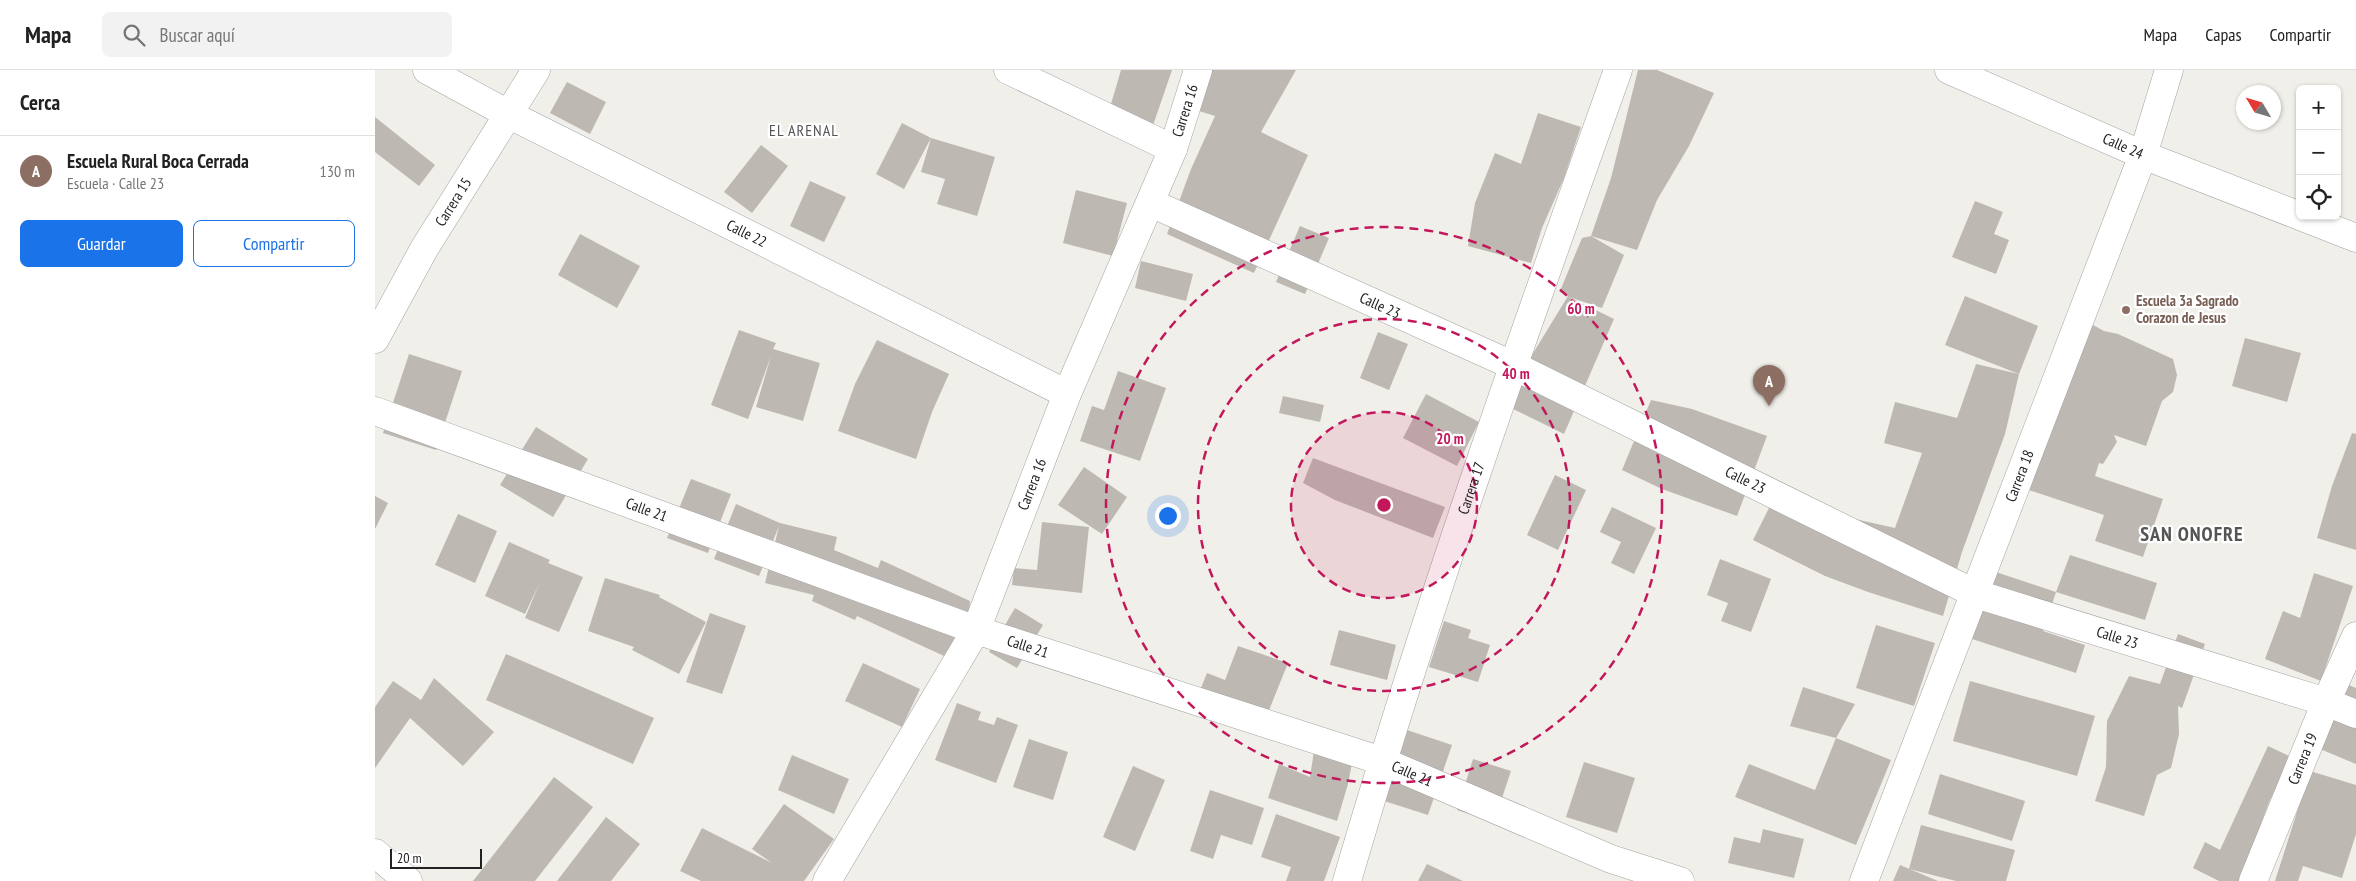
<!DOCTYPE html>
<html lang="es">
<head>
<meta charset="utf-8">
<style>
  :root { --surface:#fff; --page:#f2f2f2; --text:#222; --muted:#767676; --line:#e0e0e0; --accent:#1a73e8 }
  body { margin:0; font-family:"PT Sans Narrow",sans-serif; background:var(--page); color:var(--text) }
  .controls { position:absolute; right:15px; top:15px; display:grid; overflow:hidden; border-radius:8px; box-shadow:0 1px 4px #0004 }
  .controls button { width:45px; height:45px; display:grid; place-items:center; padding:0; border:0; border-bottom:1px solid var(--line); background:var(--surface); color:var(--text); font:25px sans-serif }
  .compass { position:absolute; left:1861px; top:15px; width:45px; height:45px; border-radius:50%; background:var(--surface); box-shadow:0 1px 4px #0004; rotate:308deg }
  .scale { position:absolute; left:15px; bottom:12px; width:92px; box-sizing:border-box; padding-left:5px; border:2px solid #222; border-top:0; font-size:14px; line-height:18px; white-space:nowrap; color:#222; -webkit-text-stroke:4px #fff; paint-order:stroke }
  .you { position:absolute; left:792px; top:445px; width:18px; height:18px; margin:-12px; border:4px solid #fff; border-radius:50%; background:#1a73e8; box-shadow:0 0 0 8px #1a73e833 }
  .badge { display:grid; place-items:center; width:32px; height:32px; border-radius:50%; background:var(--accent); color:#fff; font-size:16px; font-weight:700 }
  .pin { position:absolute; translate:-50% -41px; filter:drop-shadow(0 1px 2px #0008) }
  .pin::after { content:''; position:absolute; top:26px; width:18px; height:15px; background:inherit; clip-path:polygon(0 0,100% 0,50% 100%) }
  .list { margin:0; padding:0; list-style:none }
  h2 { display:flex; justify-content:space-between; align-items:center; height:65px; margin:0; padding:0 20px; font-size:21px }
  h2 small { font-size:16px; font-weight:400; color:var(--muted) }
  .list li { display:grid; grid-template-columns:32px 1fr auto; gap:15px; align-items:center; box-sizing:border-box; height:70px; padding:0 20px; border-top:1px solid var(--line) }
  .list b { display:block; font-size:19px; white-space:nowrap }
  .list p { margin:0; font-size:16px; white-space:nowrap; color:var(--muted) }
  .list em { font-size:16px; font-style:normal; color:var(--muted) }
  .actions { display:flex; gap:10px; padding:15px 20px }
  .actions a { flex:1; padding:11px 0; border:1px solid var(--accent); border-radius:8px; text-align:center; font-size:18px; color:var(--accent) }
  .actions .main { background:var(--accent); color:#fff }
  .icon { flex:none; width:28px; height:28px; fill:none; stroke:currentColor; stroke-width:2; stroke-linecap:round; stroke-linejoin:round }
  .map { position:relative; flex:none; width:1981px; height:811px; overflow:hidden }
  header { display:flex; align-items:center; gap:30px; box-sizing:border-box; height:70px; padding:0 25px; background:var(--surface); border-bottom:1px solid var(--line) }
  header strong { font-size:24px }
  nav { display:flex; gap:28px; margin-inline-start:auto; font-size:18px }
  .search { width:350px; height:45px; background:var(--page); display:flex; align-items:center; gap:12px; box-sizing:border-box; padding:0 18px; border-radius:8px; color:var(--muted); font-size:19px }
  main { display:flex }
  aside { flex:1; background:var(--surface) }
  .map>svg:first-child { display:block }
  .building { fill:#beb8b2 }
  .lines { fill:none; stroke-linecap:round; stroke-linejoin:round }
  .minor-casing { stroke:#a3a3a3; stroke-width:29 }
  .minor { stroke:#fff; stroke-width:28 }
  .ring { fill:none; stroke:#c2185b; stroke-width:2.5; stroke-dasharray:9 6 }
  .education-dot { fill:#8d6e63; stroke:#fff; stroke-width:2 }
  .labels { text-anchor:middle; stroke-width:4.5; stroke-linejoin:round; paint-order:stroke }
  .street-label { font-size:15px; fill:#222; stroke:#fff }
  .education-label { font-size:15px; font-weight:bold; fill:#785e54; stroke:#fff; text-anchor:start }
  .neighbourhood-label { font-size:16px; letter-spacing:1px; fill:#555; stroke:#fff }
  .district-label { font-size:20px; font-weight:bold; letter-spacing:1px; fill:#555; stroke:#fff }
  .centre { fill:#c2185b; stroke:#fff; stroke-width:2.5 }
  .ring-label { font-size:15px; text-anchor:middle; font-weight:bold; fill:#c2185b; stroke:#fff; stroke-width:4.5; stroke-linejoin:round; paint-order:stroke }
</style>
</head>
<body>
<header>
<strong>Mapa</strong>
<div class="search"><svg class="icon" aria-label="search" viewBox="0 0 24 24"><circle cx="10" cy="10" r="6"/><path d="M15 15l6 6"/></svg>Buscar aquí</div>
<nav><a>Mapa</a><a>Capas</a><a>Compartir</a></nav>
</header>
<main>
<aside>
<h2>Cerca<small></small></h2>
<ul class="list">
<li><span class="badge" style="background:#8d6e63">A</span><div><b>Escuela Rural Boca Cerrada</b><p>Escuela · Calle 23</p></div><em>130 m</em></li>
</ul>
<div class="actions"><a class="main">Guardar</a><a>Compartir</a></div>
</aside>
<div class="map">
<svg width="1981" height="811" viewBox="0 0 1981 811">
  <rect width="100%" height="100%" fill="#f1efe9"/>
  <g class="building">
    <polygon points="746,0 797,0 775,64 731,51"/>
    <polygon points="827,0 921,0 886,62 933,85 879,203 792,164 816,99 840,46 814,38"/>
    <polygon points="1263,0 1282,0 1339,23 1314,76 1282,130 1262,180 1216,166 1236,108"/>
    <polygon points="192,12 231,32 215,64 175,43"/>
    <polygon points="1163,43 1206,57 1189,108 1167,158 1156,193 1093,176 1100,133 1120,83 1146,94"/>
    <polygon points="0,47 60,95 44,116 0,82"/>
    <polygon points="527,53 556,68 620,87 602,146 562,134 570,109 546,102 556,68 529,119 501,104"/>
    <polygon points="386,75 413,96 377,143 349,122"/>
    <polygon points="435,111 471,127 449,172 415,156"/>
    <polygon points="701,120 752,133 738,186 688,173"/>
    <polygon points="1600,131 1628,142 1619,164 1634,170 1621,204 1577,187"/>
    <polygon points="925,156 954,168 930,224 901,212"/>
    <polygon points="205,164 265,196 242,238 183,205"/>
    <polygon points="1216,166 1249,185 1227,238 1194,227 1239,249 1189,364 1132,336 1157,285 1193,226 1185,221 1207,168"/>
    <polygon points="766,191 818,204 811,231 760,218"/>
    <polygon points="1590,226 1663,256 1644,304 1570,275"/>
    <polygon points="1707,249 1729,261 1743,264 1798,289 1802,305 1798,322 1787,331 1771,376 1739,365 1742,372 1728,394 1724,393 1720,406 1788,429 1768,487 1720,471 1729,445 1642,416"/>
    <polygon points="364,260 401,273 398,279 445,293 428,351 381,337 396,286 373,349 336,335"/>
    <polygon points="1003,262 1033,274 1014,320 985,308"/>
    <polygon points="1870,268 1926,283 1912,332 1857,316"/>
    <polygon points="502,270 574,304 557,342 541,389 463,361 480,314"/>
    <polygon points="34,284 87,301 61,380 8,363"/>
    <polygon points="1601,294 1644,304 1630,364 1587,482 1568,546 1493,522 1450,506 1378,470 1404,418 1471,447 1520,458 1547,383 1509,373 1520,332 1582,348"/>
    <polygon points="743,301 791,318 765,391 705,371 717,336 729,340"/>
    <polygon points="1051,324 1104,352 1082,396 1028,368"/>
    <polygon points="908,326 949,335 945,352 904,343"/>
    <polygon points="1276,330 1317,339 1392,366 1362,446 1287,419 1247,400"/>
    <polygon points="161,357 213,389 178,447 125,415"/>
    <polygon points="1977,363 1981,364 1981,480 1942,468 1957,416"/>
    <polygon points="938,388 1070,437 1058,468 960,430 928,413"/>
    <polygon points="709,397 752,427 727,464 683,435"/>
    <polygon points="1180,405 1211,420 1183,480 1152,465"/>
    <polygon points="316,409 356,424 333,483 292,468"/>
    <polygon points="0,426 13,433 0,459"/>
    <polygon points="361,434 405,453 462,467 459,480 503,498 506,490 595,531 592,567 569,586 482,546 480,550 437,531 439,525 390,513 404,456 384,506 339,489"/>
    <polygon points="1237,437 1281,458 1259,504 1236,493 1246,472 1225,462"/>
    <polygon points="83,444 122,461 100,513 60,495"/>
    <polygon points="667,452 714,457 707,523 637,515 639,498 662,500"/>
    <polygon points="134,472 175,490 173,493 208,507 184,562 150,548 164,514 150,544 110,526"/>
    <polygon points="1695,485 1782,513 1770,550 1681,522"/>
    <polygon points="1345,489 1396,509 1376,562 1346,551 1353,533 1332,525"/>
    <polygon points="1612,499 1681,522 1668,561 1710,575 1701,603 1591,567"/>
    <polygon points="1939,503 1978,516 1946,611 1890,589 1908,541 1925,548"/>
    <polygon points="230,508 285,525 284,527 331,552 304,604 257,580 259,577 213,561"/>
    <polygon points="640,538 668,555 642,598 614,582"/>
    <polygon points="335,543 371,556 347,624 311,612"/>
    <polygon points="1069,551 1096,560 1093,568 1115,575 1103,612 1054,597"/>
    <polygon points="1501,555 1560,573 1539,636 1481,618"/>
    <polygon points="964,560 1021,575 1012,610 955,595"/>
    <polygon points="1803,564 1830,574 1807,638 1803,636 1804,664 1796,698 1782,705 1769,746 1720,731 1731,697 1732,651 1754,606 1785,614"/>
    <polygon points="863,576 913,593 886,660 822,628 832,603 850,610"/>
    <polygon points="131,584 279,648 258,694 111,630"/>
    <polygon points="488,593 545,619 527,657 470,631"/>
    <polygon points="59,608 119,662 88,696 35,648 0,698 0,637 18,611 46,630"/>
    <polygon points="1595,611 1720,646 1702,706 1578,671"/>
    <polygon points="1971,614 1981,618 1981,694 1945,679"/>
    <polygon points="1428,617 1480,634 1461,668 1415,656"/>
    <polygon points="582,633 606,642 603,650 619,655 622,647 643,655 621,713 560,690"/>
    <polygon points="1029,659 1077,675 1053,745 1006,730"/>
    <polygon points="1461,668 1516,690 1481,775 1360,727 1374,694 1440,720"/>
    <polygon points="654,669 693,682 678,730 638,717"/>
    <polygon points="1893,676 1916,687 1894,732 1865,811 1844,811 1818,798 1830,772 1845,780"/>
    <polygon points="939,681 978,688 973,714 962,751 893,728 904,694 935,707"/>
    <polygon points="417,685 474,709 459,744 403,720"/>
    <polygon points="1098,689 1136,701 1119,752 1082,740"/>
    <polygon points="1209,692 1260,708 1242,763 1191,747"/>
    <polygon points="758,696 790,710 760,781 728,767"/>
    <polygon points="1935,701 1981,715 1981,764 1967,808 1928,796 1923,811 1900,811"/>
    <polygon points="1565,704 1650,731 1637,771 1553,744"/>
    <polygon points="179,707 218,737 160,811 98,811"/>
    <polygon points="835,720 889,738 877,775 846,765 838,789 815,781"/>
    <polygon points="409,734 459,769 429,811 326,811 305,801 327,758 397,793 377,779"/>
    <polygon points="901,744 965,767 949,811 911,811 916,797 886,787"/>
    <polygon points="231,747 265,774 236,811 182,811"/>
    <polygon points="1546,755 1640,780 1631,811 1581,811 1534,799"/>
    <polygon points="1388,759 1429,769 1419,808 1353,793 1359,767 1385,773"/>
    <polygon points="1052,794 1088,811 1043,811"/>
    <polygon points="1525,795 1563,811 1518,811"/>
  </g>
  <g class="lines">
    <defs>
      <g id="minor">
        <path id="s1" d="M52,0L135,45L692,324"/>
        <polyline points="633,0 798,79"/>
        <path id="s2" d="M1574,0L1768,85L1925,146"/>
        <path id="s3" d="M776,133L1137,295L1601,524L1951,632L1981,644"/>
        <polyline points="1925,146 1981,168"/>
        <path id="s4" d="M0,269L49,179L161,0"/>
        <path id="s5" d="M0,341L601,560L1007,691L1236,789L1305,811"/>
        <polyline points="0,783 33,811"/>
        <path id="s6" d="M452,811L601,560L692,324L798,79L823,0"/>
        <path id="s7" d="M972,811C1052,537 1147,268 1243,0"/>
        <path id="s8" d="M1489,811L1768,85L1794,0"/>
        <path id="s9" d="M1878,811L1951,632L1981,566"/>
      </g>
    </defs>
    <use href="#minor" class="minor-casing"/>
    <use href="#minor" class="minor"/>
  </g>
  <circle cx="1009" cy="435" r="93" fill="#c2185b" fill-opacity=".12"/>
  <g class="ring">
    <circle cx="1009" cy="435" r="93"/>
    <circle cx="1009" cy="435" r="186"/>
    <circle cx="1009" cy="435" r="278"/>
  </g>
  <circle class="education-dot" cx="1751" cy="240" r="5"/>
  <g class="labels">
    <g class="street-label">
      <text dy="5" stroke="none"><textPath href="#s6" startOffset="852">Carrera 16</textPath></text>
      <text dy="5" stroke="none"><textPath href="#s2" startOffset="190">Calle 24</textPath></text>
      <text dy="5" stroke="none"><textPath href="#s4" startOffset="158">Carrera 15</textPath></text>
      <text dy="5" stroke="none"><textPath href="#s1" startOffset="359">Calle 22</textPath></text>
      <text dy="5" stroke="none"><textPath href="#s3" startOffset="251">Calle 23</textPath></text>
      <text dy="5" stroke="none"><textPath href="#s8" startOffset="434">Carrera 18</textPath></text>
      <text dy="5" stroke="none"><textPath href="#s3" startOffset="656">Calle 23</textPath></text>
      <text dy="5" stroke="none"><textPath href="#s6" startOffset="448">Carrera 16</textPath></text>
      <text dy="5" stroke="none"><textPath href="#s7" startOffset="412">Carrera 17</textPath></text>
      <text dy="5" stroke="none"><textPath href="#s5" startOffset="289">Calle 21</textPath></text>
      <text dy="5" stroke="none"><textPath href="#s3" startOffset="1061">Calle 23</textPath></text>
      <text dy="5" stroke="none"><textPath href="#s5" startOffset="694">Calle 21</textPath></text>
      <text dy="5" stroke="none"><textPath href="#s9" startOffset="132">Carrera 19</textPath></text>
      <text dy="5" stroke="none"><textPath href="#s5" startOffset="1099">Calle 21</textPath></text>
    </g>
    <g class="education-label">
      <text x="1761" y="236">Escuela 3a Sagrado<tspan x="1761" dy="17">Corazon de Jesus</tspan></text>
    </g>
    <g class="neighbourhood-label">
      <text x="429" y="66">EL ARENAL</text>
    </g>
    <g class="district-label">
      <text x="1817" y="471">SAN ONOFRE</text>
    </g>
  </g>
  <circle cx="1009" cy="435" r="8" class="centre"/>
  <g class="ring-label">
    <text x="1206" y="244">60 m</text>
    <text x="1141" y="309">40 m</text>
    <text x="1075" y="374">20 m</text>
  </g>
</svg>
<div class="controls">
<button>+</button>
<button>−</button>
<button><svg class="icon" aria-label="locate" viewBox="0 0 24 24"><circle cx="12" cy="12" r="6"/><path d="M12 2v4M12 18v4M2 12h4M18 12h4"/></svg></button>
</div>
<svg class="compass" viewBox="-18 -18 36 36"><path d="M0-13l5 13h-10z" fill="#e53935"/><path d="M0 13l5-13h-10z" fill="#767676"/></svg>
<div class="scale">20 m</div>
<div class="you"></div>
<div class="pin badge" style="left:1394px;top:336px;background:#8d6e63">A</div>
</div>
</main>
</body>
</html>
